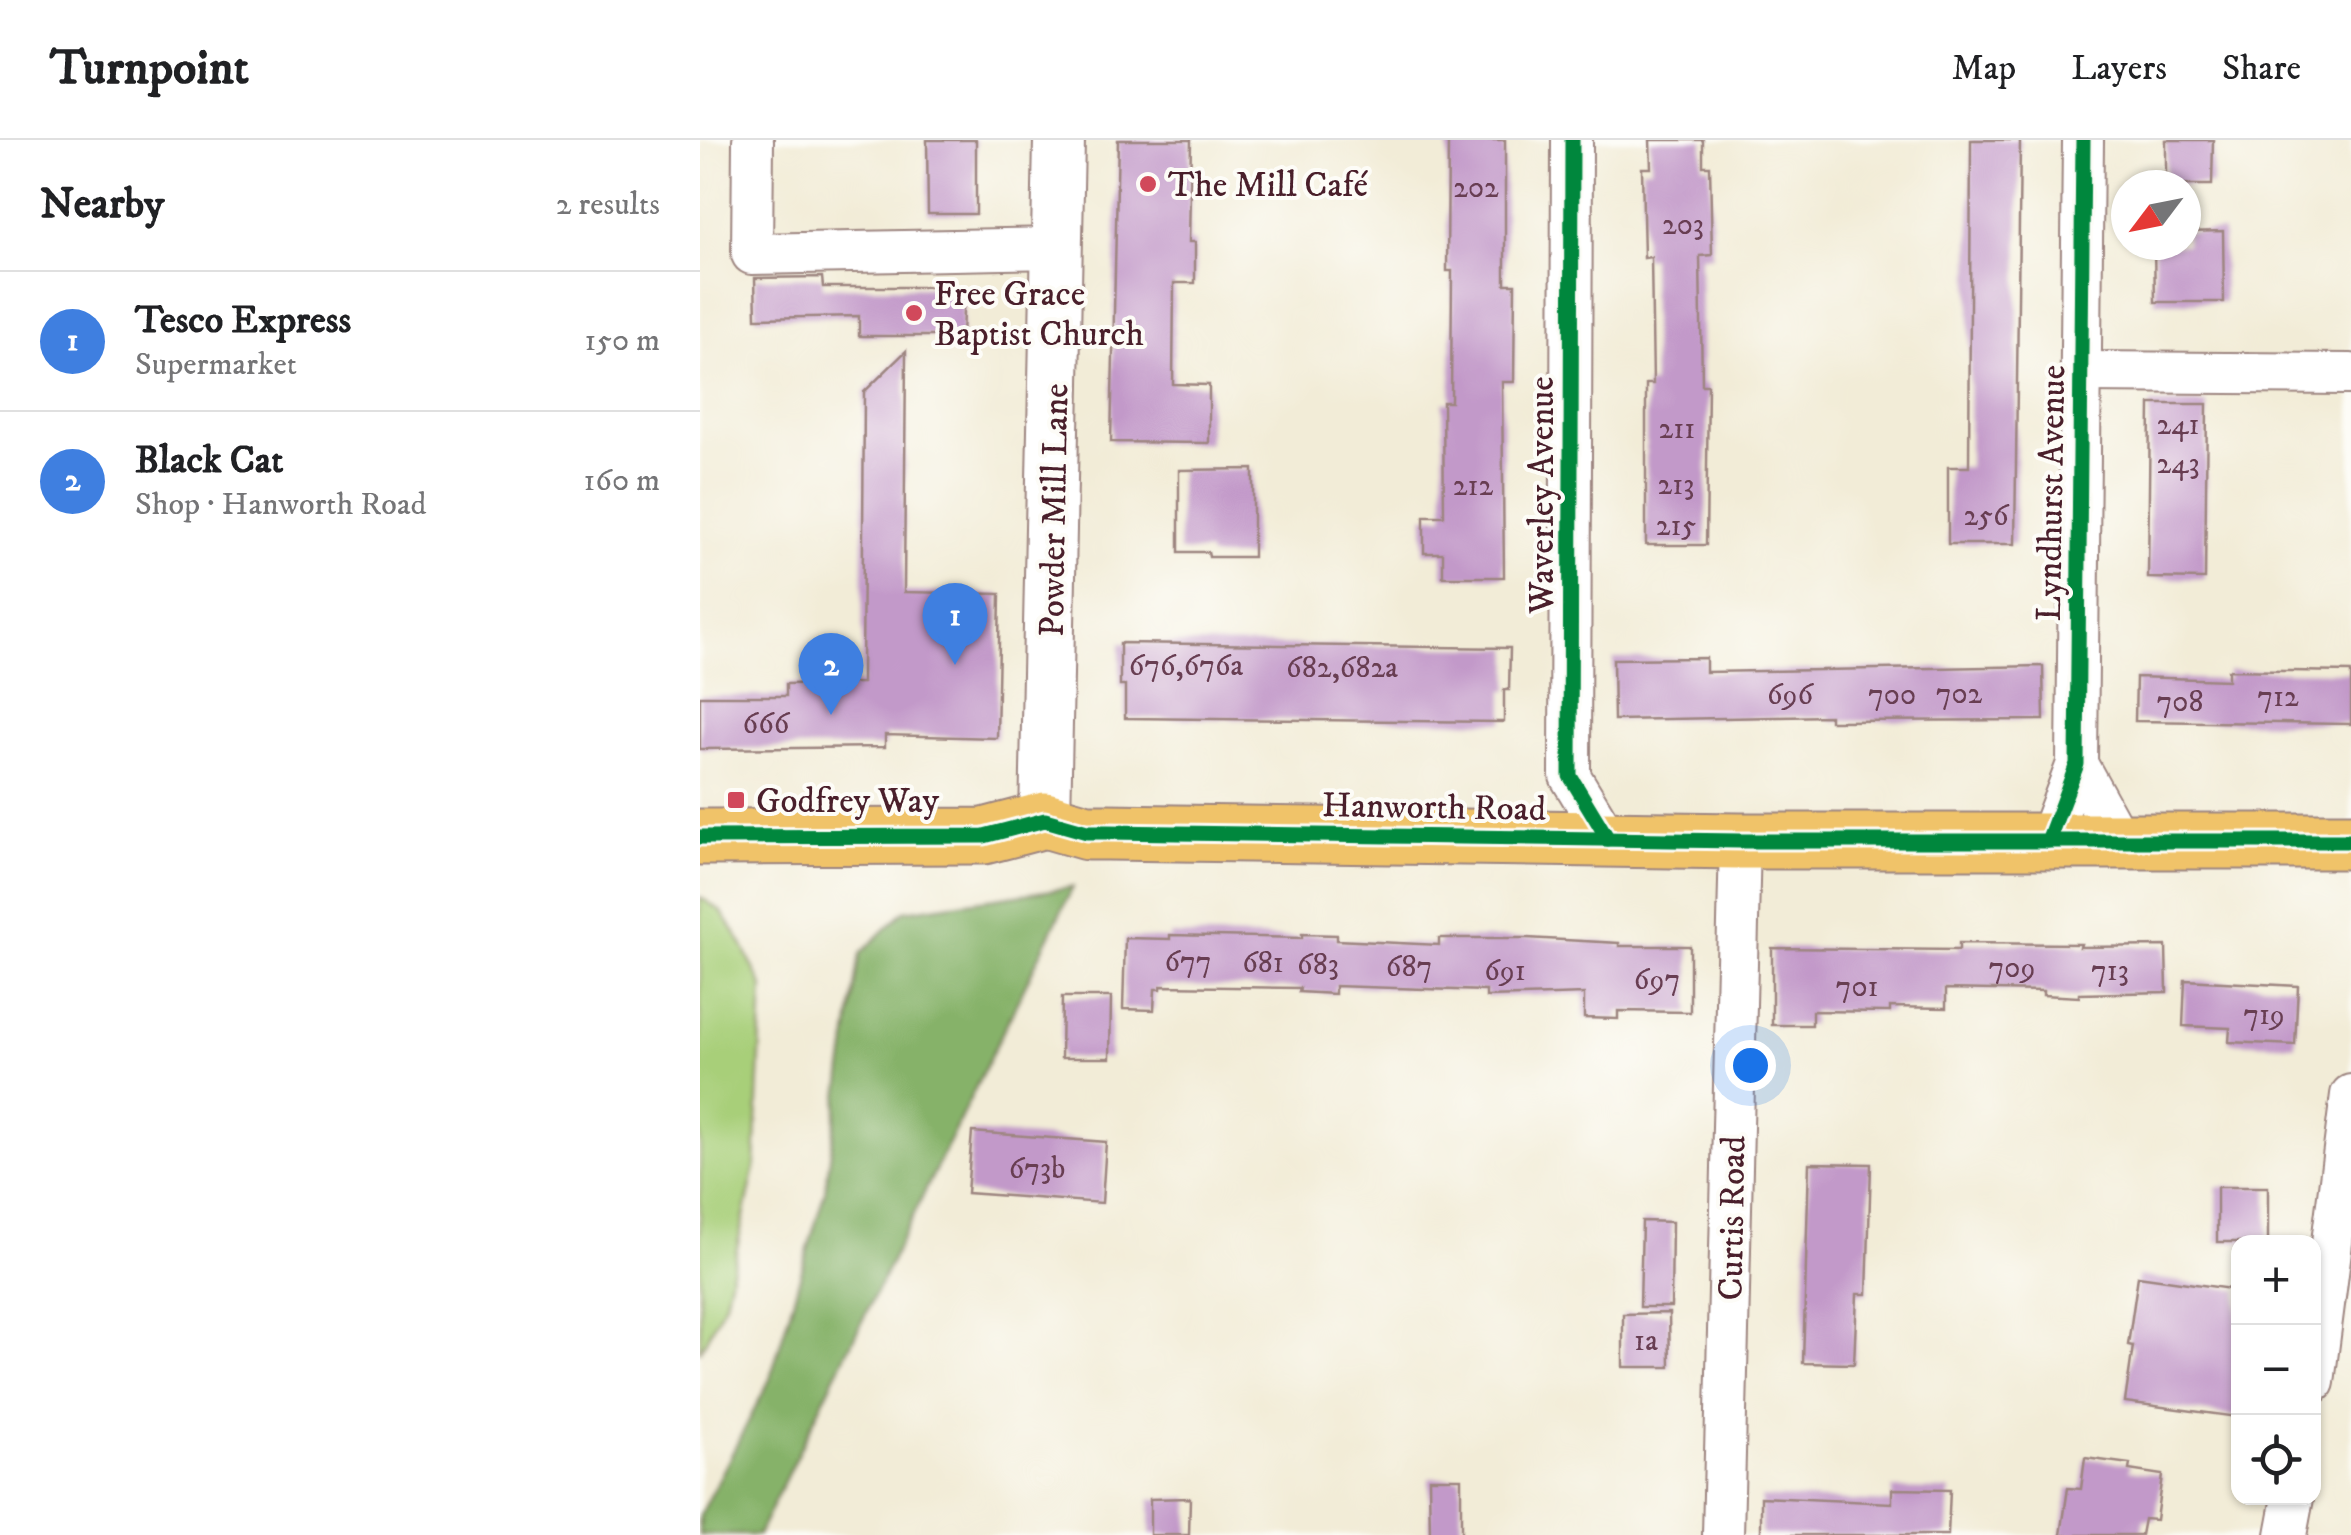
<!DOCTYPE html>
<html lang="en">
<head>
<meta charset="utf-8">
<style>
  :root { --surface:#fff; --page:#f6f6f6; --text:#202124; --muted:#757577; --line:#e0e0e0; --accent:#1a73e8 }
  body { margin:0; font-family:"IM FELL DW Pica",serif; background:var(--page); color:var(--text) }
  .controls { position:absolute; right:30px; bottom:30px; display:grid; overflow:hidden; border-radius:20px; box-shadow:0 2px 8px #0004 }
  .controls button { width:90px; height:90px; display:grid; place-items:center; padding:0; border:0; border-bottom:2px solid var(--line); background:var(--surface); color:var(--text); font:50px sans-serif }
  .compass { position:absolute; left:1411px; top:30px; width:90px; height:90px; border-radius:50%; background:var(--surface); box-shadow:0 2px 8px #0004; rotate:238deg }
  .you { position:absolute; left:1050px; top:925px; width:35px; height:35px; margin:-25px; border:8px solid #fff; border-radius:50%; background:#1a73e8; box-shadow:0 0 0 15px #1a73e833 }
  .badge { display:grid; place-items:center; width:65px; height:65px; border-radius:50%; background:var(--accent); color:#fff; font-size:32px; font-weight:700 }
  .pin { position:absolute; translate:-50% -82px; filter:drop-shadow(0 2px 5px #0008) }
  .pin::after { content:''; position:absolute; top:52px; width:35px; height:30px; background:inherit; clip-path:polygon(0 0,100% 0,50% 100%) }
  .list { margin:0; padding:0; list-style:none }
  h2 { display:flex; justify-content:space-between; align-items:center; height:130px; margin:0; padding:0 40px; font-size:42px }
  h2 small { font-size:32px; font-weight:400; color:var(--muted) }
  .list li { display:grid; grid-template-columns:65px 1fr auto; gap:30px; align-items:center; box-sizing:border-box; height:140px; padding:0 40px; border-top:2px solid var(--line) }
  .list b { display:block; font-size:38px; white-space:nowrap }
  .list p { margin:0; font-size:32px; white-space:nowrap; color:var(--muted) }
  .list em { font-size:32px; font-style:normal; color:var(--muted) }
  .icon { flex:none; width:55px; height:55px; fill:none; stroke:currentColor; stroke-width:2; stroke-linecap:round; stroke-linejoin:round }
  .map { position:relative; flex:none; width:1651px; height:1395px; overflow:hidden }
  header { display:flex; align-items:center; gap:60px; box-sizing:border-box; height:140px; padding:0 50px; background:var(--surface); border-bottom:2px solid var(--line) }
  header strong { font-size:48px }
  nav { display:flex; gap:55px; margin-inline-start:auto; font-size:35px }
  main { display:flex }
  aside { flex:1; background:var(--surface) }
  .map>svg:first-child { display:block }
  .green { fill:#a8cf79; stroke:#797752; stroke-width:2.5 }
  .forest { fill:#86b269; stroke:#68684a; stroke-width:2.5 }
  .building { fill:#c299c9 }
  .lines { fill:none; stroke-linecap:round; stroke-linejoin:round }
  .minor-casing { stroke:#9e8681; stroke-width:44 }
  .tertiary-casing { stroke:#9e8681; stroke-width:54 }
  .primary-casing { stroke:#9e8681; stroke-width:59 }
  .minor { stroke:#fff; stroke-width:40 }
  .tertiary { stroke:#fff; stroke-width:50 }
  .primary { stroke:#f0c369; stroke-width:55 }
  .cycleway-casing { stroke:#fdfcf7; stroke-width:21 }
  .cycleway { stroke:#00873e; stroke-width:15 }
  .poi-dot { fill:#d1495b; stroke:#fdfcf7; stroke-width:4 }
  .labels { text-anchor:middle; stroke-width:8; stroke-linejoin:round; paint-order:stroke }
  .number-label { font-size:30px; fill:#683e52 }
  .poi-label { font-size:35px; fill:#4a1f2b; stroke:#fdfcf7; text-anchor:start }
  .street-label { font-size:35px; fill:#4a1f2b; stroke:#fdfcf7 }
</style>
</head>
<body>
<header>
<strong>Turnpoint</strong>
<nav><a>Map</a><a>Layers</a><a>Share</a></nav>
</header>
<main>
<aside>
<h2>Nearby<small>2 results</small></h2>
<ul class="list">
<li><span class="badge" style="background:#3f7fe0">1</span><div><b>Tesco Express</b><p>Supermarket</p></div><em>150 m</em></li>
<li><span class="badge" style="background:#3f7fe0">2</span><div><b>Black Cat</b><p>Shop · Hanworth Road</p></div><em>160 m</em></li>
</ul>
</aside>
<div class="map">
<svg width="1651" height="1395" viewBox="0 0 1651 1395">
  <rect width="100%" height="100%" fill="#fdfcf7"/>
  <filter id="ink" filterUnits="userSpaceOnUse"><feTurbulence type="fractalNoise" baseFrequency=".01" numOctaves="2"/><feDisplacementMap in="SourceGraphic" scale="20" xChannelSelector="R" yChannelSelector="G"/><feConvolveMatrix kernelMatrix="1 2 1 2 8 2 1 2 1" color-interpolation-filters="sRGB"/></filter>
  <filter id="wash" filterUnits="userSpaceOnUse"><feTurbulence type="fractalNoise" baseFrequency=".0048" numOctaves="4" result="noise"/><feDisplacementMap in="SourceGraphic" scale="40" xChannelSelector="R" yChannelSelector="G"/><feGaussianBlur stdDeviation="2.25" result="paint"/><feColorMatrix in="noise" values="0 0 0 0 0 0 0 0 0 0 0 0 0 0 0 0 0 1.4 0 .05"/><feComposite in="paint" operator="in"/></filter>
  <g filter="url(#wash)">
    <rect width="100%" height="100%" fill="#f2ecd7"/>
    <polygon class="green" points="0,757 21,771 41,802 63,847 55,1027 25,1162 0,1212"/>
    <polygon class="forest" points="373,747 58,1395 0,1395 0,1376 70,1239 125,1051 160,814 204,771"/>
    <g id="blocks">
      <g class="building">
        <polygon points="227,0 276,0 276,74 228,74"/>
        <polygon points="418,0 491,0 489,102 495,102 495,143 474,143 473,244 509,245 509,303 411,302"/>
        <polygon points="748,0 805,0 805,144 815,144 814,242 802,242 804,437 743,437 743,413 724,413 724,376 744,376 743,262 751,262 752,131 747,131"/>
        <polygon points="950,0 1003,0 1003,26 1010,26 1012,115 1000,116 1002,245 1008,245 1006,405 946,405 946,244 953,244 951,117 944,118 942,28 951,28"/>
        <polygon points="1271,0 1320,0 1315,404 1248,404 1248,327 1269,327"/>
        <polygon points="1466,0 1513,0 1512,45 1466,45"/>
        <polygon points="1523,91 1524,162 1455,162 1454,105 1486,105 1486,92"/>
        <polygon points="122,137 123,147 264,147 262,196 159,196 159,176 56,178 55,138"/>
        <polygon points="206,211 204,452 300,454 297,598 185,595 185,607 0,609 0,556 86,556 86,544 162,543 164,252"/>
        <polygon points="1450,264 1507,264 1505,439 1448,438"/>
        <polygon points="553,329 553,417 509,417 508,412 479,412 479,330"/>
        <polygon points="420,503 810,508 809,550 804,550 804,582 425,578 425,546 420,546"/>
        <polygon points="1006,518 1006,532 1343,526 1344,580 1130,581 1130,576 914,580 913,519"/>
        <polygon points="1528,530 1651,532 1651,584 1435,581 1436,537 1528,540"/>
        <polygon points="602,794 637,795 637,800 739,805 739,798 827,798 919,803 919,806 990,806 990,872 918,871 918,879 884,878 884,854 786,857 786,851 635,846 635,854 599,852 600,848 461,846 461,849 455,849 454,870 423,869 425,798 470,799 470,795 602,798"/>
        <polygon points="1259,803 1381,804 1380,807 1466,806 1467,852 1379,854 1379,857 1343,855 1343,851 1246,849 1246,868 1190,867 1190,872 1112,871 1112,885 1072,885 1072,808 1259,810"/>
        <polygon points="1485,840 1598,846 1595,905 1529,902 1530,888 1483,886"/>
        <polygon points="362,857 411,857 410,918 361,918"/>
        <polygon points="272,992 406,1002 402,1063 267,1053"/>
        <polygon points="1109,1023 1171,1024 1167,1154 1157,1154 1154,1224 1103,1223"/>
        <rect x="1517" y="1047" width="51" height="55"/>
        <polygon points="942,1081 972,1082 971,1167 940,1167"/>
        <polygon points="1438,1136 1538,1150 1538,1277 1425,1262 1433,1206 1428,1205"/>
        <polygon points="969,1173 970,1227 923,1227 923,1174"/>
        <polygon points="1385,1318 1430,1324 1429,1330 1462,1335 1456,1380 1444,1379 1441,1395 1361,1395 1368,1348 1381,1349"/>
        <polygon points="729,1338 761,1338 761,1395 730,1395"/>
        <polygon points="1192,1349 1250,1350 1248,1395 1061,1395 1061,1357 1192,1363"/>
        <polygon points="490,1358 489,1395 450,1395 450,1359"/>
      </g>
    </g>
  </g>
  <g filter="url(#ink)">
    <use href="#blocks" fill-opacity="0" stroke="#9e8681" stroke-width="2.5"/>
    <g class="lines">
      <defs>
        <g id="minor">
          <polyline points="53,0 52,114 359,108"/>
          <polyline points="872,0 870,636 908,699"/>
          <polyline points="1382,232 1651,234"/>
          <polyline points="1377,624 1420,702"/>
          <polyline points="1348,701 1377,624 1383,0"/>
          <polyline points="1614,1242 1651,955"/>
          <polyline points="1023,1395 1040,701"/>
          <polyline points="1586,1395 1593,1358"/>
        </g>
        <polyline id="tertiary" points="345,680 359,0"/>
        <polyline id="primary" points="0,697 284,696 345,680 387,692 407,692 1040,701 1651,701"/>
      </defs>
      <use href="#minor" class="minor-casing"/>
      <use href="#tertiary" class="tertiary-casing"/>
      <use href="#primary" class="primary-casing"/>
      <use href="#minor" class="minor"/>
      <use href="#tertiary" class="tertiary"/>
      <use href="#primary" class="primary"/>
      <defs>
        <g id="cycleway">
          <polyline points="872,0 870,636 908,699"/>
          <polyline points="0,697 284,696 345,680 387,692 407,692 1040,701 1651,701"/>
          <polyline points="1348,701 1377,624 1383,0"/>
        </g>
      </defs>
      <use href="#cycleway" class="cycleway-casing"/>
      <use href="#cycleway" class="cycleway"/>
    </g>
  </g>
  <g class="poi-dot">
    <circle cx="448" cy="44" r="10"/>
    <circle cx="214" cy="173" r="10"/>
    <rect x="26" y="650" width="20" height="20" rx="5"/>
  </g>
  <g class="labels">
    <g class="number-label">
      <text x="776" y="57">202</text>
      <text x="983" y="94">203</text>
      <text x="1478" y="294">241</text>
      <text x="977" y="298">211</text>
      <text x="1478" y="333">243</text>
      <text x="976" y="354">213</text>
      <text x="773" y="355">212</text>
      <text x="1286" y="385">256</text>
      <text x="976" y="395">215</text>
      <text x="486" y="535">676,676a</text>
      <text x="642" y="537">682,682a</text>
      <text x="1259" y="563">702</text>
      <text x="1090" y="564">696</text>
      <text x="1192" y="564">700</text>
      <text x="1578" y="566">712</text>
      <text x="1480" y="571">708</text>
      <text x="66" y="593">666</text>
      <text x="488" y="831">677</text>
      <text x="563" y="832">681</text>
      <text x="618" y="834">683</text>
      <text x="709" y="836">687</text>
      <text x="1312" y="837">709</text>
      <text x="805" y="840">691</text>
      <text x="1410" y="840">713</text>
      <text x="957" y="849">697</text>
      <text x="1157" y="856">701</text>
      <text x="1564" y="884">719</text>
      <text x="337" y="1038">673b</text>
      <text x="946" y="1210">1a</text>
    </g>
    <g class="poi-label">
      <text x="468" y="56">The Mill Café</text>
      <text x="234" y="165">Free Grace<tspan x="234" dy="40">Baptist Church</tspan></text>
      <text x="56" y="672">Godfrey Way</text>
    </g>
    <g class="street-label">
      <text transform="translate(1350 353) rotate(-89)" y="12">Lyndhurst Avenue</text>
      <text transform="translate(841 355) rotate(-90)" y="12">Waverley Avenue</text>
      <text transform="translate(353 370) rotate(-89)" y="12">Powder Mill Lane</text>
      <text transform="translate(734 666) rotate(1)" y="12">Hanworth Road</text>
      <text transform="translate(1031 1078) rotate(-89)" y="12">Curtis Road</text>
    </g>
  </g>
</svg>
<div class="controls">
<button>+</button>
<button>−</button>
<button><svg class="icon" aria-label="locate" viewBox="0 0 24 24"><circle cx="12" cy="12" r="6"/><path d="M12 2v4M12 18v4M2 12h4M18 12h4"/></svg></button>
</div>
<svg class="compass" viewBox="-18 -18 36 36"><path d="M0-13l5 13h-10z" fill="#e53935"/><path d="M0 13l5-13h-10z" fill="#757577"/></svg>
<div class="you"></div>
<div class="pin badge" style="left:255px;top:525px;background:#3f7fe0">1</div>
<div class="pin badge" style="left:131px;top:575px;background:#3f7fe0">2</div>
</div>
</main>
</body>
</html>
